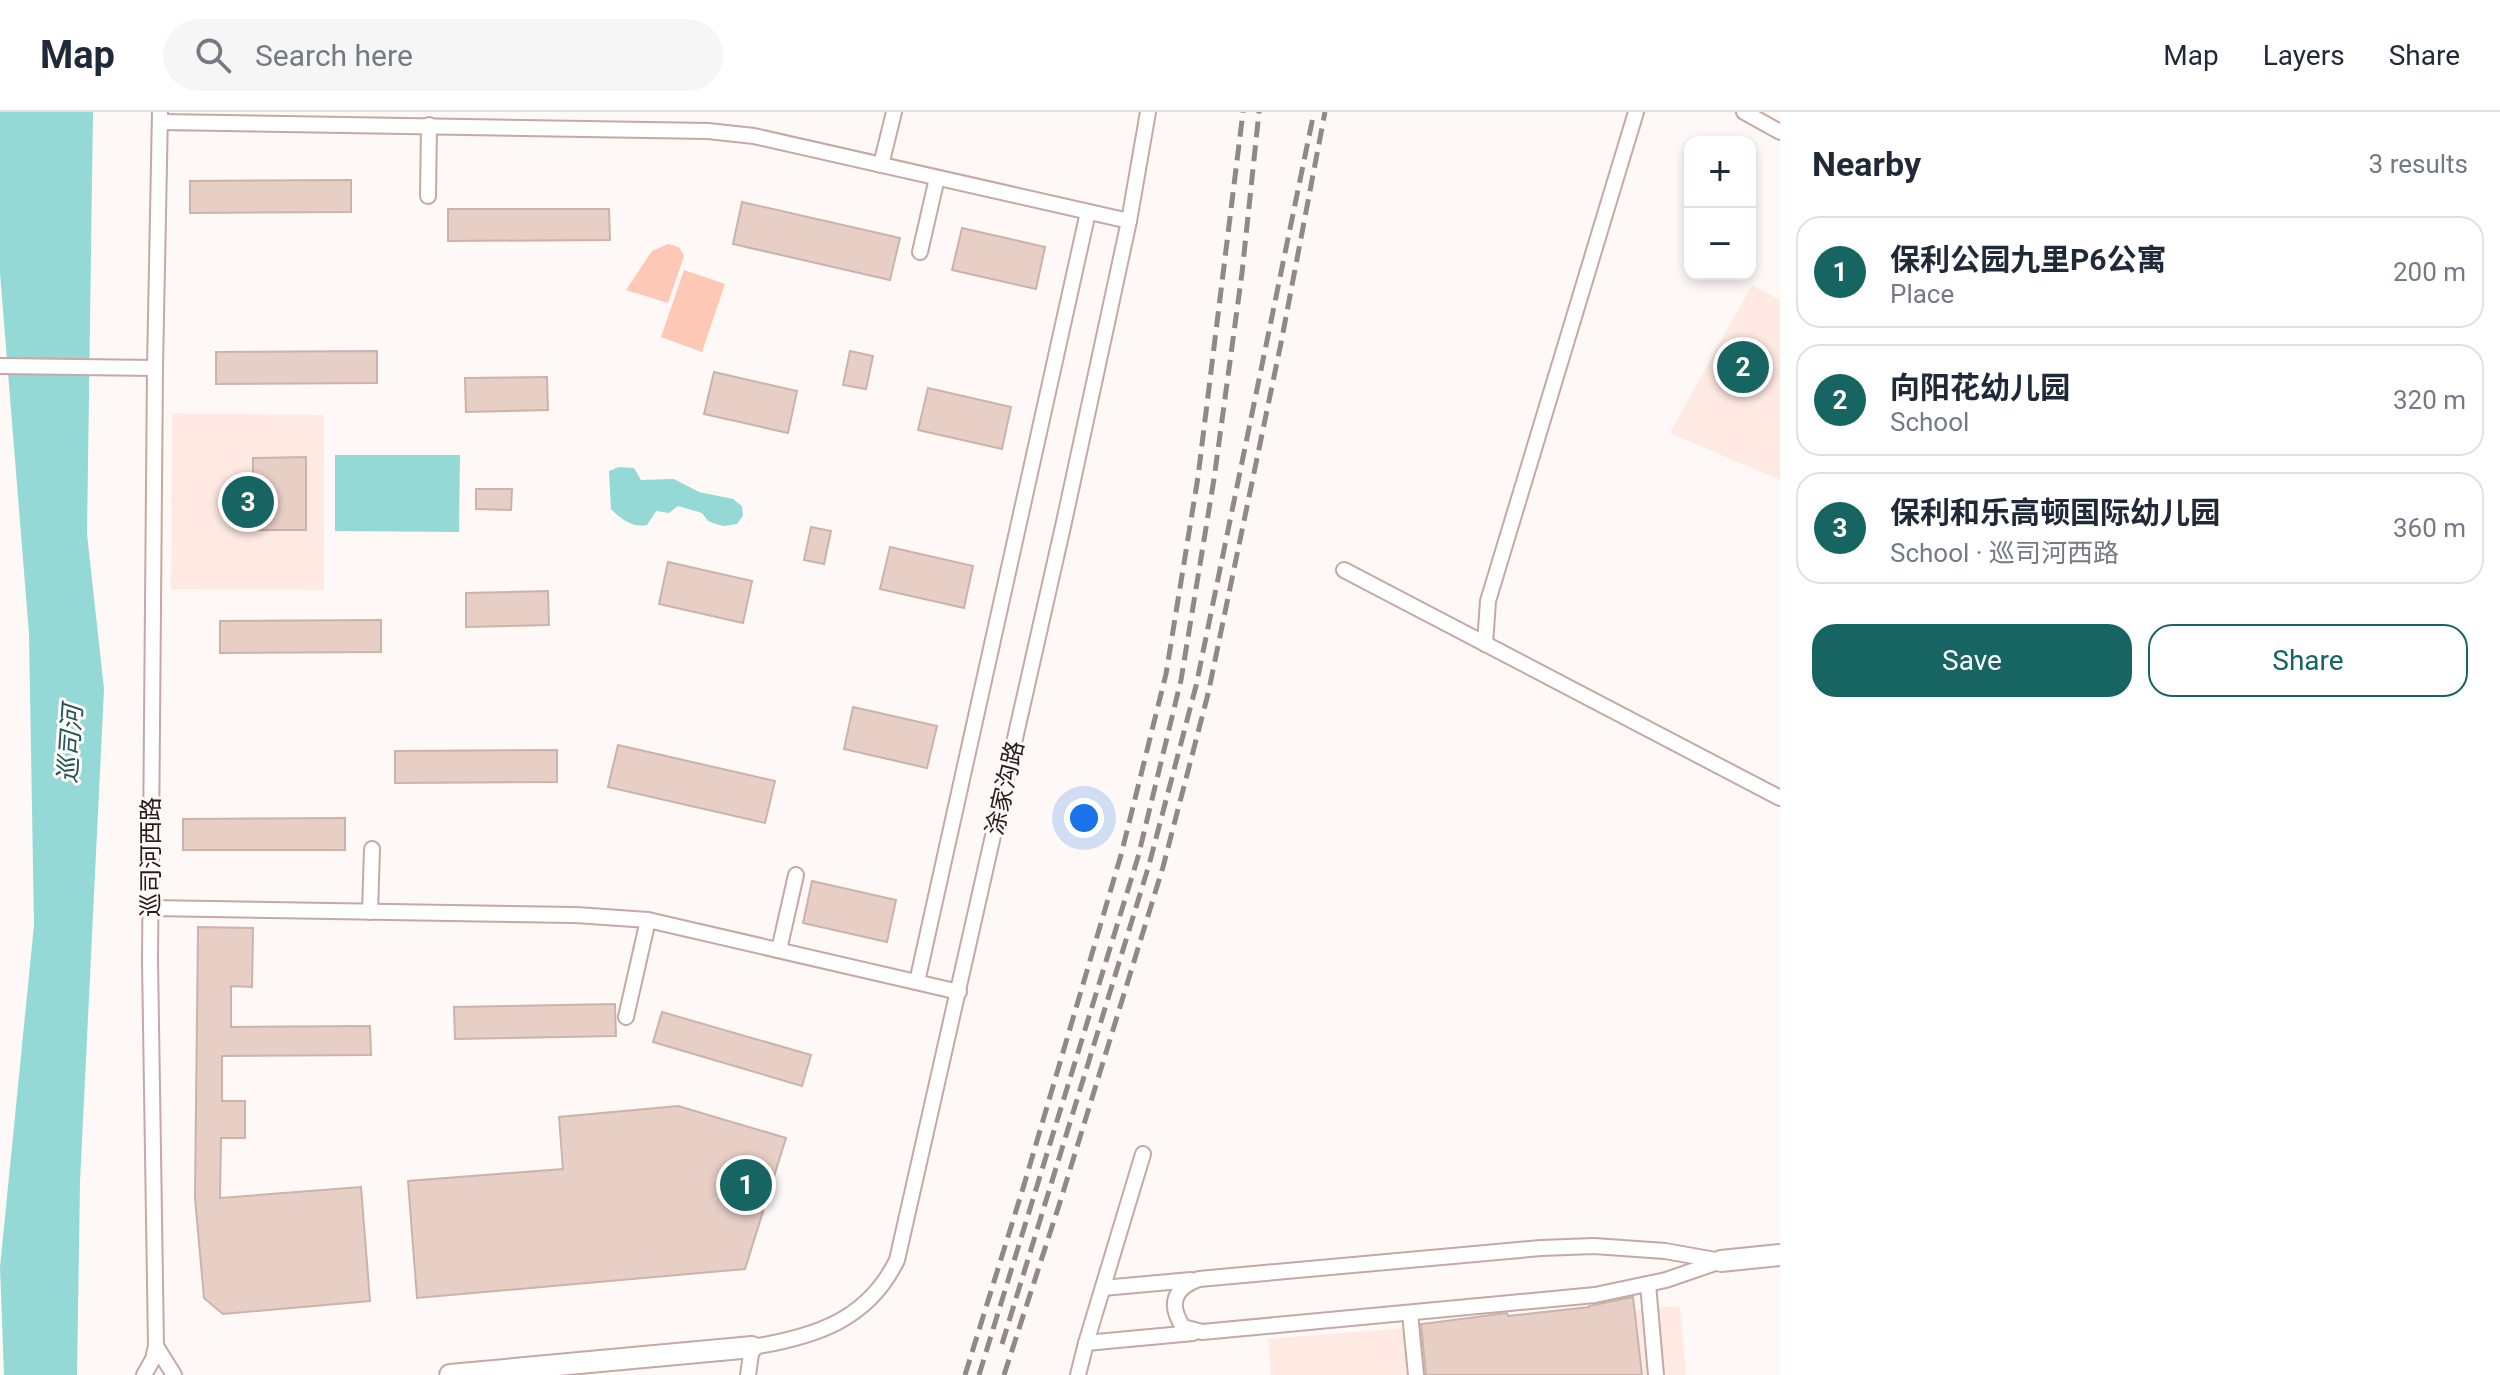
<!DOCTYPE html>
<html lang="en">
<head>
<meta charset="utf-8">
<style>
  :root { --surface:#fff; --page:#f6f6f7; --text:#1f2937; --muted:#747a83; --line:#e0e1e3; --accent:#166562 }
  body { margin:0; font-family:Roboto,"Noto Sans SC",sans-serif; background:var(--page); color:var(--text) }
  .controls { position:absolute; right:24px; top:24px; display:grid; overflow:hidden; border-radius:16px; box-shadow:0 4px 12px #0003 }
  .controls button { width:72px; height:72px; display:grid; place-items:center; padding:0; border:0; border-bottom:2px solid var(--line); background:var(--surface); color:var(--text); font:40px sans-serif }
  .you { position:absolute; left:1084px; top:706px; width:28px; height:28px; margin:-20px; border:6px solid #fff; border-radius:50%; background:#1a73e8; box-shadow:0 0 0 12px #1a73e833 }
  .badge { display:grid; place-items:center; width:52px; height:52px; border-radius:50%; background:var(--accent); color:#fff; font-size:26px; font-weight:700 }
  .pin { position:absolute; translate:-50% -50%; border:4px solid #fff; box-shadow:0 2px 8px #0006 }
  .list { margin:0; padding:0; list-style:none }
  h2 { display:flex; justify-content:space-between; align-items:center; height:104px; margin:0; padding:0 32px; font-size:34px }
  h2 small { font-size:26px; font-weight:400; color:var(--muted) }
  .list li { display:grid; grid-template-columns:52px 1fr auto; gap:24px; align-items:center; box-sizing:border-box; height:112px; margin:0 16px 16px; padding:0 16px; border:2px solid var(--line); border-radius:24px }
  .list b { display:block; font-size:30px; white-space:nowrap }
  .list p { margin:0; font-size:26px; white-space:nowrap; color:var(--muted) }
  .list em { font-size:26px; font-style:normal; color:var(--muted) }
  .actions { display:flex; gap:16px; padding:24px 32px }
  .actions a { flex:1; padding:18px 0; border:2px solid var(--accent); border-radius:24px; text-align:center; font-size:28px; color:var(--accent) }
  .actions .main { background:var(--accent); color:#fff }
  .icon { flex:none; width:44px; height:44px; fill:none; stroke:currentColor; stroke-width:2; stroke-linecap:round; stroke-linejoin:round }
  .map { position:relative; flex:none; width:1780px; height:1263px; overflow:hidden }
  header { display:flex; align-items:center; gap:48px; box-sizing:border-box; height:112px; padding:0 40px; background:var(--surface); border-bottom:2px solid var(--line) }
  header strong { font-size:38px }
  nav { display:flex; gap:44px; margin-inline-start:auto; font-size:28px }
  .search { width:560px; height:72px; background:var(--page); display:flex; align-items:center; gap:20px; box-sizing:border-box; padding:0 28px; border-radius:44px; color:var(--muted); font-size:30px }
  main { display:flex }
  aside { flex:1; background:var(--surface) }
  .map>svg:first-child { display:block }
  .built { fill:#ffeae3 }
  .green { fill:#fdc9b6 }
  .water { fill:#95d9d6 }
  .building { fill:#e8cfc6; stroke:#cbb3aa; stroke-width:2 }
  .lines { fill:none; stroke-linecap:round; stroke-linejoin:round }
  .street-casing { stroke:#c3aaa2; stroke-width:18 }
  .secondary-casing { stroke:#c3aaa2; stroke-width:24 }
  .street { stroke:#fff; stroke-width:14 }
  .secondary { stroke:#fff; stroke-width:20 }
  .rail { stroke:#908986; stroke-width:5; stroke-dasharray:16 8; stroke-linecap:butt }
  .labels { text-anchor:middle; stroke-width:6; stroke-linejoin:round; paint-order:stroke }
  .street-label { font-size:24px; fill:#271e1a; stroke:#fef8f7 }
  .water-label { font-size:26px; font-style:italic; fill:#1f5856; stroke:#fef8f7 }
</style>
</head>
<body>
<header>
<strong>Map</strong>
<div class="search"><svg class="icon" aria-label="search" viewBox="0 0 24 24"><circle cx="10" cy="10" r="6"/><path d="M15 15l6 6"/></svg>Search here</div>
<nav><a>Map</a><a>Layers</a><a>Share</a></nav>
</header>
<main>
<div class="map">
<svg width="1780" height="1263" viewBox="0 0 1780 1263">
  <rect width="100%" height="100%" fill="#fef8f7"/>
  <g class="built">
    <polygon points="1752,173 1780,188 1780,368 1670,321"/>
    <polygon points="172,301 324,303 324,478 171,477"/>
    <polygon points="1680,1194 1686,1263 1271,1263 1268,1227"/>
  </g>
  <g class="green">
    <polygon points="668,132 679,135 684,144 668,191 626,178 652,139"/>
    <polygon points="684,158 725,172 702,240 661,225"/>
  </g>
  <g class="water">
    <polygon points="0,0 93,0 87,422 104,577 80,1070 77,1263 4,1263 0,1155 34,813 29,522 0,161"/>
    <polygon points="335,343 460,343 459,420 335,419"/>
    <path d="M619,355L634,356L641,368L674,367L699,380L733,387L742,394L743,404L737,412L724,414L716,412L708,409L702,401L678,394L669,401L656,399L647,413C632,416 621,407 611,397L609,359Z"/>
  </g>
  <g class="building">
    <polygon points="351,68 351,100 190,101 190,69"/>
    <polygon points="742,90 900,126 890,168 733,132"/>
    <polygon points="448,97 609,97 610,128 448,129"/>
    <polygon points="962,116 1045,135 1036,177 952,158"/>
    <polygon points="377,239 377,271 216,272 216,240"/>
    <polygon points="850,239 873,244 866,277 843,273"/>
    <polygon points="714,260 797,279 788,321 704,302"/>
    <polygon points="547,265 548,298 466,300 465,266"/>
    <polygon points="928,276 1011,295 1002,337 918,318"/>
    <polygon points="306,345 306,418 253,418 253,346"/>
    <polygon points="476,377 512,377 511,398 476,397"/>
    <polygon points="811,415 831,419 824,452 804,448"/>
    <polygon points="890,435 973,454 964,496 880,477"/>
    <polygon points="668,450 752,469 743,511 659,492"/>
    <polygon points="548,479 549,513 466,515 466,481"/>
    <polygon points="381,508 381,540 220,541 220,509"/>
    <polygon points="853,595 937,614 927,656 844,637"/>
    <polygon points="618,633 775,669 765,711 608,675"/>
    <polygon points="557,638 557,670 395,671 395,639"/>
    <polygon points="345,706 345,738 183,738 183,707"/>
    <polygon points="812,769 896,788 887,830 803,811"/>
    <polygon points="198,815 253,816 252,875 231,874 231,915 370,914 371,943 222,944 222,989 245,989 245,1026 221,1026 220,1086 361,1075 370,1189 223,1202 204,1186 195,1086"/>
    <polygon points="615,892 616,924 455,927 454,895"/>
    <polygon points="662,900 811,943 802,974 653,930"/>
    <polygon points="678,994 786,1026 745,1157 417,1186 408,1069 563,1057 559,1005"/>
    <polygon points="1633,1185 1642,1263 1426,1263 1421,1212 1492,1203 1507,1201 1508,1204 1589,1195 1589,1194"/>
  </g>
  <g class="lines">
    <defs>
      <g id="street">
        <polyline points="1744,0 1780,20"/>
        <polyline points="160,10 708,19 754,24 1129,109"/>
        <polyline points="881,53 894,0"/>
        <polyline points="428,84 429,13"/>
        <polyline points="920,140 937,66"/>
        <polyline points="0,254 155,256"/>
        <polyline points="1344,458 1780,686"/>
        <polyline points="1485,532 1488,489 1636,0"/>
        <polyline points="150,796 576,803 648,808 959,880"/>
        <polyline points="370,800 372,737"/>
        <polyline points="779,838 796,763"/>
        <polyline points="917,870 1088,100"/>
        <polyline points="626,905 648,808"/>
        <path d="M1594,1134L1665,1139L1721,1149L1666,1168L1595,1183L1202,1220L1183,1215C1168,1192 1174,1176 1199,1167L1541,1136Z"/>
        <polyline points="1648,1172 1656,1263"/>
        <polyline points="1103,1176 1191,1168"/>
        <polyline points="1410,1201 1416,1263"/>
        <polyline points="1086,1231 1193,1221"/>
        <polyline points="156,1234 174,1263"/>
        <polyline points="144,1263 153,1247 156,1234 150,848 155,256 160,0"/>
        <path d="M748,1263L752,1235C815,1225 868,1208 897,1148L1064,410L1129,109L1148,0"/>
        <polyline points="1078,1263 1086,1231 1143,1042"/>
      </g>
      <g id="secondary">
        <polyline points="1721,1149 1780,1143"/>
        <polyline points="450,1263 752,1235"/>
      </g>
    </defs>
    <use href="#street" class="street-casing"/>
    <use href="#secondary" class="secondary-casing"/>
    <use href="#street" class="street"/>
    <use href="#secondary" class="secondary"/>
    <g class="rail">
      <polyline points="1002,1232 1149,753 1196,574 1314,0"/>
      <polyline points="965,1263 1024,1073 1121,743 1166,562 1198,365 1243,0"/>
      <polyline points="979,1263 1138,745 1181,568 1214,367 1242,161 1259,0"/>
      <polyline points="1004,1263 1061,1087 1163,755 1208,582 1281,231 1325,0"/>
    </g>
  </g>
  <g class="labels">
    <g class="street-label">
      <text transform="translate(1005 676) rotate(-77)" y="8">涂家沟路</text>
      <text transform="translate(151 745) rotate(-90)" y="8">巡司河西路</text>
    </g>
    <g class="water-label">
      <text transform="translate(70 632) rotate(-86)" y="9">巡司河</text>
    </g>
  </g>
</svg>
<div class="controls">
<button>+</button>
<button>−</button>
</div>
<div class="you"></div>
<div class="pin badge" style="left:746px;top:1073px">1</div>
<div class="pin badge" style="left:1743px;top:255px">2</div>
<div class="pin badge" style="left:248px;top:390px">3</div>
</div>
<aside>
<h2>Nearby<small>3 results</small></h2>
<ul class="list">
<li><span class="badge">1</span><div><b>保利公园九里P6公寓</b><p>Place</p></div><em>200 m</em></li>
<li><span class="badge">2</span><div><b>向阳花幼儿园</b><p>School</p></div><em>320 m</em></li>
<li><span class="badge">3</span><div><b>保利和乐高顿国际幼儿园</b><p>School · 巡司河西路</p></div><em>360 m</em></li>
</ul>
<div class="actions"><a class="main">Save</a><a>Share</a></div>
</aside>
</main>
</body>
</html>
